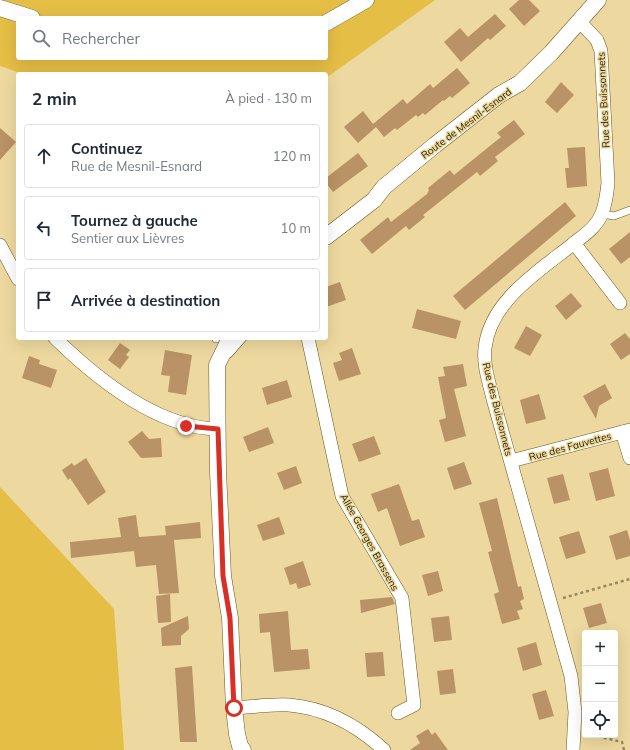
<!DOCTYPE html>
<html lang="fr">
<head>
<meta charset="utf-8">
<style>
  :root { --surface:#fff; --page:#f2f2f3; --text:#1f2937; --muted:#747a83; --line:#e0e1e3 }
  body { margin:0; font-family:Mulish,sans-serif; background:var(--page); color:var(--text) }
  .controls { position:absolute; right:12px; bottom:12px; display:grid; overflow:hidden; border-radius:4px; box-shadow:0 4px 16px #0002 }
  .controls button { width:36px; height:36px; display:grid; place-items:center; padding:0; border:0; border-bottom:1px solid var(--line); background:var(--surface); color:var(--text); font:20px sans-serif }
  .stop { position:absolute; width:12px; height:12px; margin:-9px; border:3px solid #d93025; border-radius:50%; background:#fff }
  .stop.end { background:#d93025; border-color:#fff; box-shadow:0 1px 4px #0008 }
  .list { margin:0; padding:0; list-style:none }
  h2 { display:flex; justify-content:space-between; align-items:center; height:52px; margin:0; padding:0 16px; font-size:17px }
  h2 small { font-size:13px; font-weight:400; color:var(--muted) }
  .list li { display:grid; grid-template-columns:26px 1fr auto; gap:12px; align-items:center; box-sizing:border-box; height:64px; margin:0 8px 8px; padding:0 8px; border:1px solid var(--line); border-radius:4px }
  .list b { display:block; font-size:15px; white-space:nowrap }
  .list p { margin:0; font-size:13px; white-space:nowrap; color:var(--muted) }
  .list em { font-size:13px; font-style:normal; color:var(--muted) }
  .icon { flex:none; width:22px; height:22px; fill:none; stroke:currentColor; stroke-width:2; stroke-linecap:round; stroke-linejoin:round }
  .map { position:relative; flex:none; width:630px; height:750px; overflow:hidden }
  .search { position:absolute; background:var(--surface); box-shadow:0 4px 16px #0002; left:16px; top:16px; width:312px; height:44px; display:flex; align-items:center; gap:10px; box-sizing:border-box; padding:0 14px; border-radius:4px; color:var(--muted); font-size:15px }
  .panel { position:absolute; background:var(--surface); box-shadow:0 4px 16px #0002; left:16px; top:72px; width:312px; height:268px; border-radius:4px }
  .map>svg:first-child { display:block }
  .green { fill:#e5be45; fill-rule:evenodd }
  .building { fill:#b99365 }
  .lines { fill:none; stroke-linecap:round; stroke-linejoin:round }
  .service-casing { stroke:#6a571f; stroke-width:8 }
  .minor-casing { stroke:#6a571f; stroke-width:14 }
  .tertiary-casing { stroke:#6a571f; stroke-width:17 }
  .path { stroke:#97895e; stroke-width:2.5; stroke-dasharray:3 3; stroke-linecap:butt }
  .service { stroke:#fff; stroke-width:7 }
  .minor { stroke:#fff; stroke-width:13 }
  .tertiary { stroke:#fff; stroke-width:16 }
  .route { stroke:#d93025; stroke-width:5 }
  .labels { text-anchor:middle; stroke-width:3; stroke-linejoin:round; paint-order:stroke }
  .street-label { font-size:10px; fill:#271f08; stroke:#edd99f }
</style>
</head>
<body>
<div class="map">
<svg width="630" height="750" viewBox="0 0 630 750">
  <rect width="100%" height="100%" fill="#edd99f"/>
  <g class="green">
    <path d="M0,0H435L326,78V74H23L0,66ZM18,18H326V58H18Z"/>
    <polygon points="0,487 114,609 124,750 0,750"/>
  </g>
  <g class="building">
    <polygon points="519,0 529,0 540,11 524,26 509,9"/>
    <polygon points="495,14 506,26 490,40 488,38 461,62 444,42 460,28 468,37"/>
    <polygon points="457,68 470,83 452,98 450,96 444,101 443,100 425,115 423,113 418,117 416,115 397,130 395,128 384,137 376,127 358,143 344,127 363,111 373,124 403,99 407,104 430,84 433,88"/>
    <polygon points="561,82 574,95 557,113 545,102"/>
    <polygon points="514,120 525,134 495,157 498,161 480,176 477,172 423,215 425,217 409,230 406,226 372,254 360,240 388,217 391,222 427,194 429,190 428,188 450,170 454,175 501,137 497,133"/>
    <polygon points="0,128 16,142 0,160"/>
    <polygon points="585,147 587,186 567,188 565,168 569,168 567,148"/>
    <polygon points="358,153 368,166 333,192 326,183 326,178"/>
    <polygon points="565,202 576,216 465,310 453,296"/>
    <polygon points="630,232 630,257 621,264 609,249"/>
    <polygon points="340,282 346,300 326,307 326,287"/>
    <polygon points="571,293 582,306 566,320 555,306"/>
    <polygon points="417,309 461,321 456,339 412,328"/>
    <polygon points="526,326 542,335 530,356 514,348"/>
    <polygon points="625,333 630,339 630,354 621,360 610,344"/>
    <polygon points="120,343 130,350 126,355 129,357 120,369 108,360"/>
    <polygon points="352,348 361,374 339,381 333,363 342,360 339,353"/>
    <polygon points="165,350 192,355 186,395 168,392 170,376 161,375"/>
    <polygon points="29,356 40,360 39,364 57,370 51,388 22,378"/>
    <polygon points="463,364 467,386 454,389 466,436 445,442 439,420 446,418 438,377 445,376 443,367"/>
    <polygon points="287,380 292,397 267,405 262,388"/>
    <polygon points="605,384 612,398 599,406 596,419 583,396"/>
    <polygon points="539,394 546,419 526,424 520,400"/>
    <polygon points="268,427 274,443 249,452 243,437"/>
    <polygon points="142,431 149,439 161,438 162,457 141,458 128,442"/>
    <polygon points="374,436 381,454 359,462 352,444"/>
    <polygon points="86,458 106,492 88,505 70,478 68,480 62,470 72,463 74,466"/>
    <polygon points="464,462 472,484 454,490 447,468"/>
    <polygon points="296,466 302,483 284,490 277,473"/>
    <polygon points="608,468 615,496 596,501 589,473"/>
    <polygon points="563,474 570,500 554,504 547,478"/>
    <polygon points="399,484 412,521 419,519 425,537 400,546 387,508 378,512 371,494"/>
    <polygon points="497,498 518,587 521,586 524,599 520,601 523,609 517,611 520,619 502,624 494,594 499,592 488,552 492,551 479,503"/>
    <polygon points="136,515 139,537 166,535 165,526 200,522 201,538 174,540 179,593 159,594 156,565 136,567 134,551 71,558 70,542 121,537 118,518"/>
    <polygon points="279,517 285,534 263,541 257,525"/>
    <polygon points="627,530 630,540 630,556 616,560 609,536"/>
    <polygon points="579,531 586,553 566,559 559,537"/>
    <polygon points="303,561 311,585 298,589 296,583 290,585 284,568"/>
    <polygon points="438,571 443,591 428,596 422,575"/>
    <polygon points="170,594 171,622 158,623 156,596"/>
    <polygon points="392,597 395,604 361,613 360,600"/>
    <polygon points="601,603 607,623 589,628 583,608"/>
    <polygon points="288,611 291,650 308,649 310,669 274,672 270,632 260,633 259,614"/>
    <polygon points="188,616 189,629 181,636 181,645 162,646 161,628"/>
    <polygon points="449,616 452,640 434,642 431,618"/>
    <polygon points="536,642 542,665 523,671 517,648"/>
    <polygon points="383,652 385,676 367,677 365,653"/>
    <polygon points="192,666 197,742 180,742 175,668"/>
    <polygon points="453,669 456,693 440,695 437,671"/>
    <polygon points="546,690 554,716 539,720 532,694"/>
    <polygon points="428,729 432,735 435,732 448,750 410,750 420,743 416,736"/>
  </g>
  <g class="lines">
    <defs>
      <g id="service">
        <polyline points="602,214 614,216 630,210"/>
        <polyline points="216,338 216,339"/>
        <polyline points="229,354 243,338"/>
      </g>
      <g id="minor">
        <polyline points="574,243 620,303"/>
        <polyline points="0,245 18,279"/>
        <path d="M55,338C97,379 157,428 218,429"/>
        <polyline points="308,338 342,496 402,598 414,705 398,713"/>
        <polyline points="622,432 630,458"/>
        <polyline points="511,461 630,430"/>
        <path d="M234,708C252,707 271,704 289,705C325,708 358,726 384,750"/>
        <path d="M573,750L575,712L571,676L493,399C489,382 483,365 485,348C490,301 539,271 573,244C584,235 597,227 602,213C606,203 607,193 608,183L601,51L597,40L579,21"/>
      </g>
      <g id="tertiary">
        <polyline points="0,8 32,18"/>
        <polyline points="326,23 366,0"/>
        <polyline points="326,237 374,200 384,187 435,145 499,95 520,83 551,53 598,0"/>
        <polyline points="230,338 217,365 218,472 223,576 230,618 234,708 237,734 240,746 243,750"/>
      </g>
    </defs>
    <use href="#service" class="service-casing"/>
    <use href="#minor" class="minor-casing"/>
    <use href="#tertiary" class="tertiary-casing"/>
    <g class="path">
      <polyline points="563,598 630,579"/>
      <polyline points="592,735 622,742 624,750"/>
    </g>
    <use href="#service" class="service"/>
    <use href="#minor" class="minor"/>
    <use href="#tertiary" class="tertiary"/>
  </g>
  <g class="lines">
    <polyline class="route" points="186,426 218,429 223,576 230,618 234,708"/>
  </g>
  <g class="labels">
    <g class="street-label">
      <text transform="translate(603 100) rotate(-93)" y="4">Rue des Buissonnets</text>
      <text transform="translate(466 123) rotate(-37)" y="4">Route de Mesnil-Esnard</text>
      <text transform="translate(498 409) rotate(76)" y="4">Rue des Buissonnets</text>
      <text transform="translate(570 446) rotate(-15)" y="4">Rue des Fauvettes</text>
      <text transform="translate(370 542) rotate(61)" y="4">Allée Georges Brassens</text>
    </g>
  </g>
</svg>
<div class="controls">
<button>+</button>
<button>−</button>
<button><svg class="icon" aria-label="locate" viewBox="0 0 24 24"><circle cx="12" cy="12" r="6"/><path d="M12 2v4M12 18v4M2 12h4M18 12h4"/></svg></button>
</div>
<div class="stop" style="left:234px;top:708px"></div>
<div class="stop end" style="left:186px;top:426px"></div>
<div class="search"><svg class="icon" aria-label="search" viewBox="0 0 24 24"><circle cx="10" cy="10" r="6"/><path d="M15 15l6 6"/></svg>Rechercher</div>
<section class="panel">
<h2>2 min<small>À pied · 130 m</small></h2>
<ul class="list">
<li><svg class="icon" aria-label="ahead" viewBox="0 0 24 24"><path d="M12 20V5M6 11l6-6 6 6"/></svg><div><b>Continuez</b><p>Rue de Mesnil-Esnard</p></div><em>120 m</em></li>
<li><svg class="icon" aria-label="left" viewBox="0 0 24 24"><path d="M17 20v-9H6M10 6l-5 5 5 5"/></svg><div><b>Tournez à gauche</b><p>Sentier aux Lièvres</p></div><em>10 m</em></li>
<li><svg class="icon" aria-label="arrive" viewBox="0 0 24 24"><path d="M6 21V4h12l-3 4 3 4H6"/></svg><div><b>Arrivée à destination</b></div></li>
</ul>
</section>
</div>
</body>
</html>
